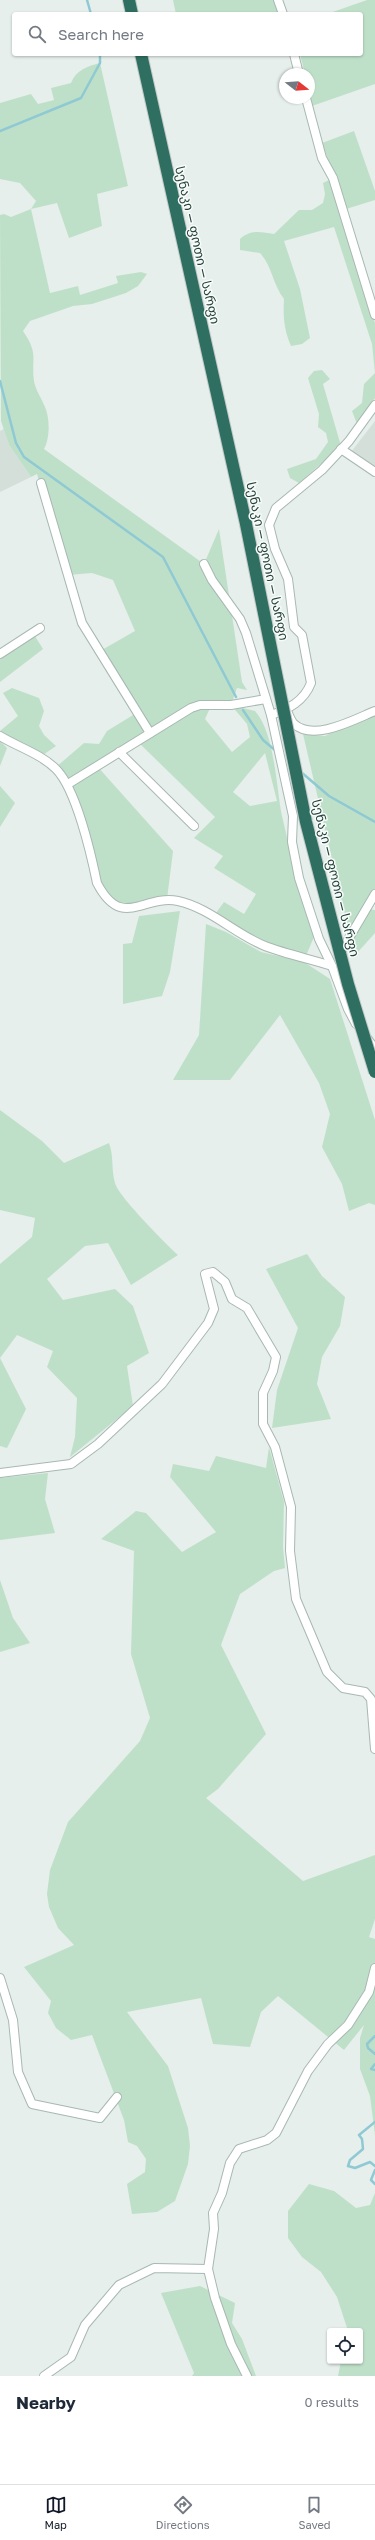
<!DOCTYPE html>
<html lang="en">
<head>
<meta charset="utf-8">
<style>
  :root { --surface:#fff; --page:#f2f2f3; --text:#1f2937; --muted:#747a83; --line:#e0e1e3; --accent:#111827 }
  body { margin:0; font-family:"Golos Text","Noto Sans Georgian",sans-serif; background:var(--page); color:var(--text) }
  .controls { position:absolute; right:12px; bottom:12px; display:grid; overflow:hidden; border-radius:4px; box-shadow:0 1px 3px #0004 }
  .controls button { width:36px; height:36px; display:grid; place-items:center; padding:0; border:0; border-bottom:1px solid var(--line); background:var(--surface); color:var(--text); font:20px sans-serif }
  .compass { position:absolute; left:279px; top:68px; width:36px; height:36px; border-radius:50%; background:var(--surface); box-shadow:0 1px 3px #0004; rotate:107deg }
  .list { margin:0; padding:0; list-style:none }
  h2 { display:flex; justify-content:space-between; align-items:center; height:52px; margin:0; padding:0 16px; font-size:17px }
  h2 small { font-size:13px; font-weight:400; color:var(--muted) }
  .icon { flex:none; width:22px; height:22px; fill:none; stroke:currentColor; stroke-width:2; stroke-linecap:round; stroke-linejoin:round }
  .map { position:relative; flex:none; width:375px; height:2376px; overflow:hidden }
  .search { position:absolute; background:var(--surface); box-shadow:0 1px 3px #0004; left:12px; right:12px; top:12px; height:44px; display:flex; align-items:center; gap:10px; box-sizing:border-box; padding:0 14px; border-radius:4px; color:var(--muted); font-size:15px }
  .sheet { height:108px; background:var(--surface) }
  nav { display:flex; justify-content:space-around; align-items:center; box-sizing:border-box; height:56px; border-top:1px solid var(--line); background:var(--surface); font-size:11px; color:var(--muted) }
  nav a { display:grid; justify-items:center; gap:2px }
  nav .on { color:var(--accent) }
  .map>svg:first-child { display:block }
  .built { fill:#d4dfda }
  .green { fill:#bfe0c8; fill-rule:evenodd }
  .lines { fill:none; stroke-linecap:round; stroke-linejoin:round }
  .stream { stroke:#8ec9d4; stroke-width:2.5 }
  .minor-casing { stroke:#a8b8b2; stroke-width:10 }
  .highway-casing { stroke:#c2cac8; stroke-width:14 }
  .minor { stroke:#fff; stroke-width:8 }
  .highway { stroke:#2f6f62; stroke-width:12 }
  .highway-bridge-casing { stroke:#c2cac8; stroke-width:14; stroke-linecap:butt }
  .highway-bridge { stroke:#2f6f62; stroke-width:12 }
  .labels { text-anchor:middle; stroke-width:3; stroke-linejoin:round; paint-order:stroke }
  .street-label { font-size:13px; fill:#24423a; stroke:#f7fbf9 }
</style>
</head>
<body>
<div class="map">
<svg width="375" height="2376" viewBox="0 0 375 2376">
  <rect width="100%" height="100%" fill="#e6efeb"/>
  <g class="built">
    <polygon points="375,421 375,474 348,456"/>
    <polygon points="4,429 9,445 31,477 0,492 0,431"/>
  </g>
  <g class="green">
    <polygon points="173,0 273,0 278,14 176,14"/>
    <polygon points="367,0 375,0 375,84 312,106 309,93 309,74 305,74 300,54 361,54 361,14 327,14"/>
    <path d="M100,63L128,186L97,194L102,226L69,238L57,203L31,209L50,293L78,286L80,295L118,283L116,276L141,272L147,274L138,286L126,293L92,304L73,306L30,321L23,331C39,354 31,358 34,381C35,389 42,399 45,407C50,418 50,439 44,449L204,564L219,529L242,682L247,690L237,688L231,705L255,711C275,733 276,787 282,816C291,857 302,897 314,937L305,958L264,946L213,917L224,902L244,914L256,894L214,868L223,856L194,838L215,817L137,741L97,766L173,851L167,899L130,910L104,895L79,818L55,768L84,743L99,744L107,731L138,712L100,651L135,631L113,580L92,573L68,575L37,474L31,477L9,445L1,421L0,215L4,214L11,217L31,209L36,201L20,183L0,179V103L31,94L38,104L54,100L51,88L71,83C76,70 88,66 100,63ZM231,705L247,724L250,737L232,752L205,719L211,706ZM265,753L277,801L250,806L233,792Z"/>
    <polygon points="354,131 375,191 375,200 346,209 322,143"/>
    <path d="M331,179L375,323V398L357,424L352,411L362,403L364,384L375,373L372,344L334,227L284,241L300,289L310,338L302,344L291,346C284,330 283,317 284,299C273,285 272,266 260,253L240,250V239C251,229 261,232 274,234L299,210H312L323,203L325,194L323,183Z"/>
    <polygon points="322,370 330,379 323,384 341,446 299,483 290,478 287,469 316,459 328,442 326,433 318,427 319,414 308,378 314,371"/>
    <polygon points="33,633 43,649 0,682 0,654"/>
    <polygon points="12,688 39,698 44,711 39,726 44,735 56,746 40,757 0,736 0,731 18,716 3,693"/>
    <polygon points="372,714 375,716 375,894 368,909 375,910 375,933 357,953 350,936 303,734 325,736"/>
    <polygon points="0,741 7,748 0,766"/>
    <polygon points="0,786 15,803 0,827"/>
    <polygon points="180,911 170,972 162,996 123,1004 123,944 132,943 139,916"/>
    <polygon points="206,924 226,932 261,952 304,962 330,979 375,1120 375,1205 369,1203 349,1211 342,1184 322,1147 330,1114 319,1083 280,1015 230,1080 173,1080 199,1035"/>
    <path d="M0,1110L42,1141L64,1163L109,1143C114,1156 111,1169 115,1183C118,1196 166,1244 178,1255L131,1285L108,1243L85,1246L47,1279L63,1300L115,1289L133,1306L149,1353L127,1366L133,1406L70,1457L75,1437L77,1398L47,1367L53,1351L17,1335L0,1358L26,1409L7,1448L0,1446V1264L32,1237L35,1218L0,1210Z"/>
    <polygon points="307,1254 322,1276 345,1297 340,1326 322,1357 317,1384 331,1419 272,1428 277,1390 298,1328 266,1269"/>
    <polygon points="269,1447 284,1502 283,1547 285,1568 274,1571 240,1594 221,1645 266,1734 218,1789 206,1798 303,1881 375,1855 375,1919 369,1937 375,1939 375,2135 370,2096 360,2069 360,2038 364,2025 344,2050 278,1996 261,2012 250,2047 213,2044 201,1998 127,2012 168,2066 188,2128 190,2146 188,2164 175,2201 157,2212 132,2214 127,2184 145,2172 146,2159 137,2146 128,2142 124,2120 92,2035 71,2040 56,2028 48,2013 51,2001 24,1967 74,1945 58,1928 49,1907 47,1894 50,1870 68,1822 140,1741 150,1718 131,1654 134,1551 101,1539 136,1511 146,1513 182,1552 216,1532 170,1477 173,1464 209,1471 216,1456 266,1468"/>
    <polygon points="48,1473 45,1499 55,1533 0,1540 0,1478"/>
    <polygon points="0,1580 13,1618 30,1643 0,1652"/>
    <polygon points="309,2184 334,2191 356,2208 370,2205 375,2193 375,2376 338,2376 341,2361 360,2361 360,2331 348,2331 337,2297 321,2272 302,2257 288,2238 288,2211"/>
    <polygon points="200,2286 235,2303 232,2323 242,2339 256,2376 192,2376 194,2373 161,2293"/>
  </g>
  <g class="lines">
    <g class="stream">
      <polyline points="87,0 91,14"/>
      <polyline points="0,131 81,98 100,63 100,54"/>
      <polyline points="0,381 16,443 24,457 163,557 236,697"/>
      <polyline points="243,710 263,740 276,751"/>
      <polyline points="301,772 329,796 375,822"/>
      <polyline points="375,2036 367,2044 368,2048 375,2054"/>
      <polyline points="375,2064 371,2069 375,2070"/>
      <polyline points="375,2122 359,2135 362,2139 363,2149 350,2160 348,2166 355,2168 370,2162 375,2166"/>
      <polyline points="375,2170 371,2180 375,2184"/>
    </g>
    <defs>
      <g id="minor">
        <polyline points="278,0 283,14"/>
        <polyline points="294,54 299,74"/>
        <polyline points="306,98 322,158 333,178 375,315"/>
        <polyline points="341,449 375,472"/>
        <polyline points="41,483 82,623 150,733"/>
        <polyline points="204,564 212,580 240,619 246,633 271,715 293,816 292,842 299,878 319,939 332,966"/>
        <polyline points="0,654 40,628"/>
        <path d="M287,711C289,715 291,721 294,724C314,742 355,719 375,711"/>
        <path d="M271,715C289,709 304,701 311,683L302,635L294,627L288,579L275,549L269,525L276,508L322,470L349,441L375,405"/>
        <path d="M0,736C18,747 41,754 56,769C76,789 91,854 97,883C122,931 143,894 178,901C210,908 235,934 265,946C286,954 310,959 332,966L348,1009L356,1024"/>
        <polyline points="119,752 194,826"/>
        <polyline points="68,784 191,708 200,705 231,705 266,699"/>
        <polyline points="339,955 375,894"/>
        <polyline points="367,1038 375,1049"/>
        <polyline points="0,1473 71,1464 98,1444 162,1384 208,1323 214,1309 205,1274 213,1272 225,1282 232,1299 247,1308 276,1357 273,1371 263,1393 263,1424 275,1447 291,1507 290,1551 296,1599 327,1672 343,1688 365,1692 371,1699 375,1749"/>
        <polyline points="0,1978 13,2020 18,2072 32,2104 100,2118 117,2097"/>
        <polyline points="44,2376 71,2357 85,2325 119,2285 154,2268 208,2269"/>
        <polyline points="247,2376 231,2344 215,2298 208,2269 214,2229 213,2213 222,2193 230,2163 239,2149 267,2140 276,2133 308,2071 328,2044 348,2025 369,1992 375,1968"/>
      </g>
      <g id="highway">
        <polyline points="129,0 132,14"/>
        <polyline points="141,54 246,524"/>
      </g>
    </defs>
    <use href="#minor" class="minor-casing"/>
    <use href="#highway" class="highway-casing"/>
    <use href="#minor" class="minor"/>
    <use href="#highway" class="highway"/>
    <defs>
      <polyline id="highway-bridge" points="246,524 306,822 348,984 375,1072"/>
    </defs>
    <use href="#highway-bridge" class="highway-bridge-casing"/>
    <use href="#highway-bridge" class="highway-bridge"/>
  </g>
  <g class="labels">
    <g class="street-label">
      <text transform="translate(198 245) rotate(77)" y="5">სენაკი — ფოთი — სარფი</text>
      <text transform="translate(268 561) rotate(78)" y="5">სენაკი — ფოთი — სარფი</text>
      <text transform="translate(336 878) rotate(76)" y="5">სენაკი — ფოთი — სარფი</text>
    </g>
  </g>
</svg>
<div class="controls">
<button><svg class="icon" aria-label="locate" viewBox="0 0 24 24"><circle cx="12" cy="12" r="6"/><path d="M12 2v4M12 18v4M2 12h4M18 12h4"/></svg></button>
</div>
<svg class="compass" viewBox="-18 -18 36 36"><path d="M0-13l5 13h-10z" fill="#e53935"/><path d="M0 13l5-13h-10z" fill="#747a83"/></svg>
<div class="search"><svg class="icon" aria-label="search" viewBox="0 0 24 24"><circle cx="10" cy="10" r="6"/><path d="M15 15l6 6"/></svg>Search here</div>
</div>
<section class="sheet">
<h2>Nearby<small>0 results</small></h2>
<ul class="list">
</ul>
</section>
<nav>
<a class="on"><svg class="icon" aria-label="map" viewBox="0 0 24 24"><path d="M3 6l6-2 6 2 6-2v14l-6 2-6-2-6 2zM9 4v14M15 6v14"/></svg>Map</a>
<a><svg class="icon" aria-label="directions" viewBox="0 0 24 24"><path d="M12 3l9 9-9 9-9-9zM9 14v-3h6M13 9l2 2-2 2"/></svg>Directions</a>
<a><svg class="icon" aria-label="saved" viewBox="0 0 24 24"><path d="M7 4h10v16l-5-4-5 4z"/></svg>Saved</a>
</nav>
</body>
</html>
